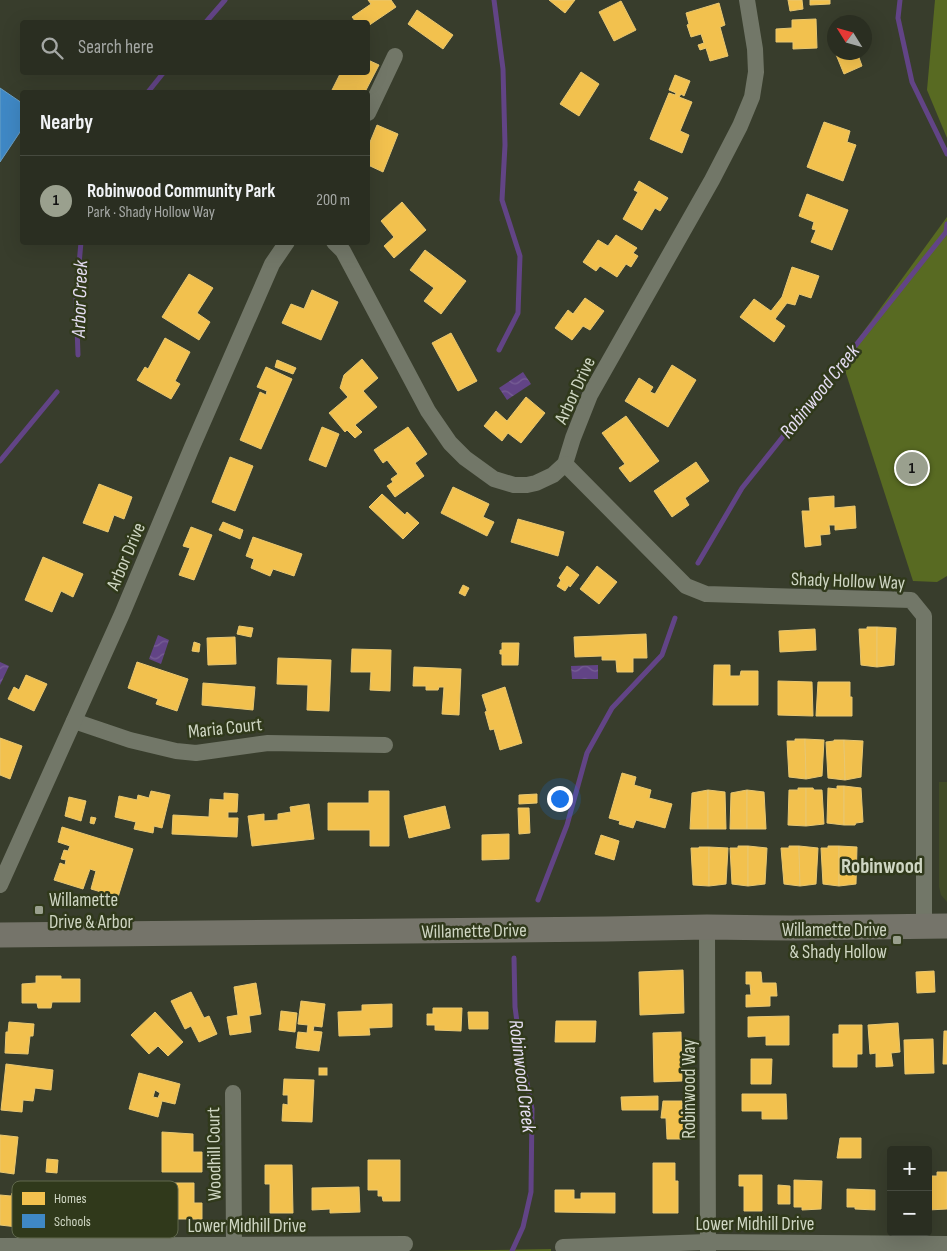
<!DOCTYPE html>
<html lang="en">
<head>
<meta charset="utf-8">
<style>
  :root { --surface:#2a2e21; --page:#363a2e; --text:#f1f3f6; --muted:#a5a8a5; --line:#464a3f; --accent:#9aa08e }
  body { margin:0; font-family:"Sofia Sans Condensed",sans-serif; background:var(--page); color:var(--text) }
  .controls { position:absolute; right:15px; bottom:15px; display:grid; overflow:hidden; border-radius:5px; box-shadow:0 5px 20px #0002 }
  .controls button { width:45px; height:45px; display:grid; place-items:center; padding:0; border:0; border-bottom:1px solid var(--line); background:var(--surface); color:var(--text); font:25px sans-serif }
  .compass { position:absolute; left:827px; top:15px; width:45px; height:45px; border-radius:50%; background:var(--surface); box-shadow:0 5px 20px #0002; rotate:307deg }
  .you { position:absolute; left:559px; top:798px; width:18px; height:18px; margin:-12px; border:4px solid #fff; border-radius:50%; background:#1a73e8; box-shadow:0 0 0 8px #1a73e833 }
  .badge { display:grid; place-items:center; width:32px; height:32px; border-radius:50%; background:var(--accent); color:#111; font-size:16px; font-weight:700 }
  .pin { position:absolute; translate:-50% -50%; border:2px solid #fff; box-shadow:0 1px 5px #0006 }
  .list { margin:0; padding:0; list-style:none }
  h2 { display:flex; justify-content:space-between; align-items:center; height:65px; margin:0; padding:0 20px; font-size:21px }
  h2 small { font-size:16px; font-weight:400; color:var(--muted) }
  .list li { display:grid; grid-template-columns:32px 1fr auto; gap:15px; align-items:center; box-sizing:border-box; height:90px; padding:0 20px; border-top:1px solid var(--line) }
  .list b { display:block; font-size:19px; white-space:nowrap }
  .list p { margin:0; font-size:16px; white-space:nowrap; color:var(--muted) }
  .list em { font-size:16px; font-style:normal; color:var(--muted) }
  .icon { flex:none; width:28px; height:28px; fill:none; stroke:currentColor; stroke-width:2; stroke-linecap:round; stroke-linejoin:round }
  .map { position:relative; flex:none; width:947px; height:1251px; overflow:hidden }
  .search { position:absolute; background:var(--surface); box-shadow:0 5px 20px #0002; left:20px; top:20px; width:350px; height:55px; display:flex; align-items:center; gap:12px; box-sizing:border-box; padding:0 18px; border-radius:5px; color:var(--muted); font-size:19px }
  .panel { position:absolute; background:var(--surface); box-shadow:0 5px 20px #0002; left:20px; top:90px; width:350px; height:155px; border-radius:5px }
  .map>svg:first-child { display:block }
  .built { fill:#414b27 }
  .green { fill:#586a22 }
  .water { fill:url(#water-waves) }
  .homes { fill:#f2c14e; stroke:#e8c771; fill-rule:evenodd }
  .schools { fill:#3f88c5; stroke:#6a9fc4 }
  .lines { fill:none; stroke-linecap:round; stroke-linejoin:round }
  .stream { stroke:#624486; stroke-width:5 }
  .street { stroke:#727768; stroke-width:16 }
  .primary { stroke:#75746a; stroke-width:25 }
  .poi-dot { fill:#9aa08e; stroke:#30391b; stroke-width:2 }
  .labels { text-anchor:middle; stroke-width:5; stroke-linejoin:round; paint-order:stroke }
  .street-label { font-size:19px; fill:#cfd6c3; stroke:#30391b }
  .poi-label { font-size:19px; fill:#cfd6c3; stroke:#30391b; text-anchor:start }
  .water-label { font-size:20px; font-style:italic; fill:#e5ddf2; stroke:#30391b }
  .quarter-label { font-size:21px; font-weight:bold; fill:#cfd6c3; stroke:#30391b }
  .key { fill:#30391b; stroke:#60684d; stroke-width:1 }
  .key-label { font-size:14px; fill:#cfd6c3 }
</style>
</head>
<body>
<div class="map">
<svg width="947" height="1251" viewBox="0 0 947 1251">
  <defs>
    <pattern id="water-waves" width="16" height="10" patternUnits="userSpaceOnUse" patternTransform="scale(1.25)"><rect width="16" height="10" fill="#624486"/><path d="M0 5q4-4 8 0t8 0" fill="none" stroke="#775e95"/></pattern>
  </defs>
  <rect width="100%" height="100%" fill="#383d2c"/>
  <polygon class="built" points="939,782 947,782 947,902 941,895 939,887"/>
  <g class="green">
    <polygon points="935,0 947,0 947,138 927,90"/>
    <polygon points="947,217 947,576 937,582 913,581 842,361"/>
    <polygon points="551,1249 551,1251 425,1251"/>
  </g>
  <g class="water">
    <polygon points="523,372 531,384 507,400 499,388"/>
    <polygon points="158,635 169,640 161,664 149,659"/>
    <polygon points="0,662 9,666 0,685"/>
    <polygon points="598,665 598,679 572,679 571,666"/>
  </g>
  <g class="homes">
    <polygon points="368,0 391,0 396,7 368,26 368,22 356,22 352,17 371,4"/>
    <polygon points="549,0 575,0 565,13"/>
    <polygon points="788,0 802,0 803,9 790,11"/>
    <polygon points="810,0 830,0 830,4 810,5"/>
    <polygon points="621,1 636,30 614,41 599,12"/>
    <polygon points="719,3 725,25 720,27 728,56 710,61 706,48 700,50 698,45 704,43 701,34 691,37 687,25 689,24 686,13"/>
    <polygon points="417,10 453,35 443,49 408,24"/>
    <polygon points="816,19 817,48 793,49 793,42 776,42 776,29 792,28 792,20"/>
    <polygon points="835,52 857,52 862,66 844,74"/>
    <polygon points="368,60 379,65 365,92 331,92 341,72 368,72"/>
    <polygon points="581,72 599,84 579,116 560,104"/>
    <polygon points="675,75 690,81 684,96 681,94 679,97 692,102 680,131 689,135 682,153 650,139 669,93 675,95 676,93 669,90"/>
    <polygon points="824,122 850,131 847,142 856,145 843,181 807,167"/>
    <polygon points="377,125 398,134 383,172 368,165 368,147"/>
    <polygon points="639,181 668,198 660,211 655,208 642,230 623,219 638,192 634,190"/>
    <polygon points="807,194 848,210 832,250 811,242 816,230 812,229 814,222 799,216"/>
    <polygon points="402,202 426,230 394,258 384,246 394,237 381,221"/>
    <polygon points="616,235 637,248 633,253 638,256 631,267 626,264 617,277 600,266 596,271 583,262 598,240 608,246"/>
    <polygon points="425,250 466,281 441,314 424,301 434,288 410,270"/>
    <polygon points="792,267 819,276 811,298 799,294 795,305 787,303 775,319 785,326 774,342 740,317 754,299 771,311 782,297"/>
    <polygon points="189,274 213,288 197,313 210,322 199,340 162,317"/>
    <polygon points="312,290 338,302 321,340 282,323 291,304 304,309"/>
    <polygon points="585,298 604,311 590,330 583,326 572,340 555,328 568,310 573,314"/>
    <polygon points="451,333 477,381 458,391 432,343"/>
    <polygon points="165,338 190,352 175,381 180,384 171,399 137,380 145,367 148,369"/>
    <polygon points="362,359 378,378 363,391 377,407 355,425 362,432 355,438 347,430 345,432 329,413 348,397 340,388 344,375"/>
    <polygon points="277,360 296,368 293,374 275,367"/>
    <polygon points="672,365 696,380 668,427 625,401 639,378 653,387 650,392 655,394"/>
    <polygon points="266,367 292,379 261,449 240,440 260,392 266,395 267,391 257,387"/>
    <polygon points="526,397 545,413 521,443 508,433 502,441 484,426 496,411 507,421"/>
    <polygon points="626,416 659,461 630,482 619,468 625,464 602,433"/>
    <polygon points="322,427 339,434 326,467 309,460"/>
    <polygon points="408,427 427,454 415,463 424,476 395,497 387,486 393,482 391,479 398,474 387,460 383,463 374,450"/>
    <polygon points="230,457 253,466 235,511 212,502"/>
    <polygon points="696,462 709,481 685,498 689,505 672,517 654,491"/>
    <polygon points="99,484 132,497 124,519 114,515 108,532 83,523"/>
    <polygon points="453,487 489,504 483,517 494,522 487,536 441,513"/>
    <polygon points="382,494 405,515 407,512 419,523 403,539 369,507"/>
    <polygon points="834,496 834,508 855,506 856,528 835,530 835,525 829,525 830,534 820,535 821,545 805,547 802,511 810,511 809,498"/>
    <polygon points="518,519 564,532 558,556 511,542"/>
    <polygon points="223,522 243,530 240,539 219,530"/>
    <polygon points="191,527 212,535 194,580 179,575 190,548 183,546"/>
    <polygon points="253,537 302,554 294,576 273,569 270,576 251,568 254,559 246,556"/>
    <polygon points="43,557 83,574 73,597 61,591 52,612 25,600"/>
    <polygon points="567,566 579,575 570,587 569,585 565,591 557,586 561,580 559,578"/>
    <polygon points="597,566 617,582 599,604 580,589"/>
    <polygon points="463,585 469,588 465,596 459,593"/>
    <polygon points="239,626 253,628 251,637 237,634"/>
    <polygon points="867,627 877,627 877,667 861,665 859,629 867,629"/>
    <polygon points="877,627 896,628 894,665 877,667"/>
    <polygon points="815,629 816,650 780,652 779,631"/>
    <polygon points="646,634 647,658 633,658 633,672 617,672 616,660 602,660 602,656 575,657 574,637"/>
    <polygon points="235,637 236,664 208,665 207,638"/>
    <polygon points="194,642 200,644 199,652 192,651"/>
    <polygon points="502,643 519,643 518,665 502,665 502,654 500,654 500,650 502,650"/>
    <polygon points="352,649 391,650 390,691 370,690 371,672 351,672"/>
    <polygon points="278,658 331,660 329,711 307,710 308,685 277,684"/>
    <polygon points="137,662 188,679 177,711 156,704 158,699 128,688"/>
    <polygon points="714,665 730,665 730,676 740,676 741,671 758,671 758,705 713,705"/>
    <polygon points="414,667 461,669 459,715 442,714 444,687 439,687 438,690 426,690 426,686 413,686"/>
    <polygon points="26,675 47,684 34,711 8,699 14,687 19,690"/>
    <polygon points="778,681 812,682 813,716 778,715"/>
    <polygon points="818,682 850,682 850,697 852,697 852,716 816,716"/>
    <polygon points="203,683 255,687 253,710 202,705"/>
    <polygon points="505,687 522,743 500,750 494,729 490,730 485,712 487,711 482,695"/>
    <polygon points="0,738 22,746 10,779 0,775"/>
    <polygon points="795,739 805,739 806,779 789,777 787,741 795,741"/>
    <polygon points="805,739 824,740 822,776 806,779"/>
    <polygon points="834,740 844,740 845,780 828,778 826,742 834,741"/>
    <polygon points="844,740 863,741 861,777 845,780"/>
    <polygon points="622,773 636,777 634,785 651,790 649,798 672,804 665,828 636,820 633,828 619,824 620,821 609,818"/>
    <polygon points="837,786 844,786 844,825 827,823 828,788 837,789"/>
    <polygon points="844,786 861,788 863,822 856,823 855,825 844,825"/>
    <polygon points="798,788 806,788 806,826 788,825 789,790 798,790"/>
    <polygon points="806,788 813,788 814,790 822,790 824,824 806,826"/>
    <polygon points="708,790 708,829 690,829 692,793"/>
    <polygon points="708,790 725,792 726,829 708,829"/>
    <polygon points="747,790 747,829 730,829 731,793"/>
    <polygon points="747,790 764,792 766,829 747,829"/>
    <polygon points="151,791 170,795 162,828 154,826 153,833 134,829 136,822 115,817 119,796 137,800 138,795 149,798"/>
    <polygon points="369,791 389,791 389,846 370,846 370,830 328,830 328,803 369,803"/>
    <polygon points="224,793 238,794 237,812 228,812 228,818 238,818 237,837 172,834 173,815 209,817 210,799 224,800"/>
    <polygon points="537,794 537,803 519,804 519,795"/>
    <polygon points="69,797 86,801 81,821 65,816"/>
    <polygon points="309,804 314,839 252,846 248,816 264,814 264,821 278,820 278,814 291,812 290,807"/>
    <polygon points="445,806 450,828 409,838 404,816"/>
    <polygon points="518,808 529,808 530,833 519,834"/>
    <polygon points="91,817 96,818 94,824 90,823"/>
    <polygon points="62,827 133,849 118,897 91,889 96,871 90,869 83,889 54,880 60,863 65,865 66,860 61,859 64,850 68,851 70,846 58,842"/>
    <polygon points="509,834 509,859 482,860 482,835"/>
    <polygon points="601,835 619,841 614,860 595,854"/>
    <polygon points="738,846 748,846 748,886 732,884 730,848 738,848"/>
    <polygon points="748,846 767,848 765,884 748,886"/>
    <polygon points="789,846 799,846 800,886 784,884 781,848 789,848"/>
    <polygon points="799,846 818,848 816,884 800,886"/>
    <polygon points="828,846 839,846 839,886 823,884 821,848 828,848"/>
    <polygon points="839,846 857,847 856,884 839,886"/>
    <polygon points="699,847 709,847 709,886 693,885 691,848 699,848"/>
    <polygon points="709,847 728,848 726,884 709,886"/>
    <polygon points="683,970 684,1013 640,1015 639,972"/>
    <polygon points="934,971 935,992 917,993 916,972"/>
    <polygon points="746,972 761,972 762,983 776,983 777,996 770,996 770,1006 746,1007 746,995 751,995 750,984 746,984"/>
    <polygon points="36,976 61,976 61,979 80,979 80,1002 52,1002 51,1008 38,1008 37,1003 22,1003 22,984 36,983"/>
    <polygon points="256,983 261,1014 249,1016 251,1032 230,1035 227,1017 238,1015 234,987"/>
    <polygon points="191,992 204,1018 209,1016 217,1034 199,1042 191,1026 185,1029 171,1001"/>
    <polygon points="301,1001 325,1004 322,1027 314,1026 313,1031 322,1032 319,1051 296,1048 298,1032 307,1033 308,1025 298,1024"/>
    <polygon points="392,1004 392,1027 369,1028 370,1035 339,1036 338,1012 362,1011 362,1005"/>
    <polygon points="433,1008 462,1008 461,1031 435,1030 435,1025 427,1025 427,1014 433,1014"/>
    <polygon points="281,1011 297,1013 295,1032 279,1030"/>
    <polygon points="155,1012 183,1042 168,1056 158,1046 149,1054 131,1035"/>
    <polygon points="468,1012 488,1012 488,1029 469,1029"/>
    <polygon points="789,1016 789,1045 766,1045 766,1036 748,1037 748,1017"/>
    <polygon points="556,1021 596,1021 595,1042 555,1042"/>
    <polygon points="9,1022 34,1024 33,1036 30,1036 28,1054 5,1053 6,1032 8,1032"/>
    <polygon points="898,1023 900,1052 891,1053 893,1066 876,1067 876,1053 870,1054 868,1025"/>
    <polygon points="839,1025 862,1025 862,1054 857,1054 857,1067 833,1067 833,1034 839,1034"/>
    <polygon points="944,1031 947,1031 947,1064 943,1064"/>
    <polygon points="681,1032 682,1081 654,1082 653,1033"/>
    <polygon points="933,1039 934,1073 905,1074 904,1040"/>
    <polygon points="751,1059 772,1059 771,1084 751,1084"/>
    <polygon points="6,1064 53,1070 51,1090 35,1088 33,1101 23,1100 22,1112 1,1110"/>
    <rect x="319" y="1068" width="8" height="7"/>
    <path d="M139,1073L180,1084L175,1104L162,1101L158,1117L129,1109ZM155,1090L160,1093L158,1098L153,1097Z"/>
    <polygon points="284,1079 314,1080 312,1122 282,1121 283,1104 288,1105 288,1095 283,1095"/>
    <polygon points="742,1094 786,1094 787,1119 762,1119 762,1111 742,1111"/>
    <polygon points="658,1096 658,1110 622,1110 621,1097"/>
    <polygon points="663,1101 682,1101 682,1115 686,1115 687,1139 667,1139 666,1118 661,1118"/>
    <polygon points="162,1132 193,1134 193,1152 202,1152 202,1172 162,1172"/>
    <polygon points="0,1135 18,1137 14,1174 0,1172"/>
    <polygon points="840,1138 861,1138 861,1158 837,1158"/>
    <polygon points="47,1159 58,1160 57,1173 46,1172"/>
    <polygon points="368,1160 400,1160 400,1201 383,1201 382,1196 378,1196 378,1190 368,1190"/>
    <polygon points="653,1163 675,1163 675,1181 678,1181 678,1213 653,1213"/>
    <polygon points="265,1165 292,1165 293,1213 270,1213 270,1184 265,1184"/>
    <polygon points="937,1172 947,1172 947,1209 928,1210 928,1176 937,1176"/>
    <polygon points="739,1175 762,1175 762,1211 744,1211 744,1186 739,1186"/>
    <polygon points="794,1180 822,1181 821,1209 802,1210 802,1207 794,1207"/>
    <polygon points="168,1183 194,1183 194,1203 202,1203 202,1219 164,1219 164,1197 168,1197"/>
    <polygon points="778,1185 790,1186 790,1204 778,1204"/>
    <polygon points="359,1187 360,1212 330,1213 330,1209 312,1210 312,1188"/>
    <polygon points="847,1189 875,1190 875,1210 855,1209 855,1207 847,1207"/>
    <polygon points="555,1190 574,1190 574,1199 581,1199 581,1193 615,1193 615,1213 555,1212"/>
    <polygon points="12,1193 29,1195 26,1228 0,1225 0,1195 11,1196"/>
  </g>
  <polygon class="schools" points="0,88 22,103 22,129 0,162"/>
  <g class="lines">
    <g class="stream">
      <polyline points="494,0 503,69 505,145 502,200 520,256 518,313 499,350"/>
      <polyline points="900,0 898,18 912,82 947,154"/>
      <polyline points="206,22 225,0"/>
      <polyline points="148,92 164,72"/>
      <polyline points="78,355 76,298 81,242"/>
      <polyline points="0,461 57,392"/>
      <polyline points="698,563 742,488 946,232 947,224"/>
      <polyline points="538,900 567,825 587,753 612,708 662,655 675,618"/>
      <polyline points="512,1251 523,1227 531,1192 532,1109 521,1052 515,1007 514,958"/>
    </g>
    <g class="street">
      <polyline points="368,113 395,56"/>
      <polyline points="334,242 343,251 428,411 450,443 465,458 494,479 514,485 527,485 536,483 553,475 565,464 573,438 590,395 712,180 740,126 752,97 756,72 755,49 747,0"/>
      <polyline points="565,464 686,586 706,594 911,600 924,616 924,926"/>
      <polyline points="74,721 130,740 176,751 196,753 268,743 385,745"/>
      <polyline points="0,885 122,614 192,447 272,264 287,242"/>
      <polyline points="707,927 708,1251"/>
      <polyline points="233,1093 234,1245"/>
      <polyline points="0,1246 405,1244"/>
      <polyline points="563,1247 708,1242 947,1244"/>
    </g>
    <polyline class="primary" points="0,935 606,929 707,927 793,928 947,926"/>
  </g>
  <g class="poi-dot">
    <rect x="34" y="905" width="10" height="10" rx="2.5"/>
    <rect x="892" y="935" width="10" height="10" rx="2.5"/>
  </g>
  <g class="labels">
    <g class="street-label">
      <text transform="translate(574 390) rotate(-65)" y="7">Arbor Drive</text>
      <text transform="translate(125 556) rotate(-67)" y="7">Arbor Drive</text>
      <text transform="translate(848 580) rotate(2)" y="7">Shady Hollow Way</text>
      <text transform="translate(225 727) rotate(-6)" y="7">Maria Court</text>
      <text transform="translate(474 930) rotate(-1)" y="7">Willamette Drive</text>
      <text transform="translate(688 1089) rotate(-90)" y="7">Robinwood Way</text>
      <text transform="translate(213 1154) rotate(-91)" y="7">Woodhill Court</text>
      <text x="755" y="1230">Lower Midhill Drive</text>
      <text x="247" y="1232">Lower Midhill Drive</text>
    </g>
    <g class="poi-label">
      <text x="49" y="906">Willamette<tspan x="49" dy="22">Drive &amp; Arbor</tspan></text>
      <text x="887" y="936" text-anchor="end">Willamette Drive<tspan x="887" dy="22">&amp; Shady Hollow</tspan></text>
    </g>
    <g class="water-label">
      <text transform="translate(79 299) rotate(-88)" y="7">Arbor Creek</text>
      <text transform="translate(819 391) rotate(-51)" y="7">Robinwood Creek</text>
      <text transform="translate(523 1076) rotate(83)" y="7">Robinwood Creek</text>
    </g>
    <g class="quarter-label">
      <text x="882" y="873">Robinwood</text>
    </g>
  </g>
  <rect x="12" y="1181" width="166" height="57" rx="8" class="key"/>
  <rect x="22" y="1192" width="23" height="13" fill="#f2c14e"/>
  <rect x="22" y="1214" width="23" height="14" fill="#3f88c5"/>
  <g class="key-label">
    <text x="54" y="1203">Homes</text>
    <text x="54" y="1226">Schools</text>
  </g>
</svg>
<div class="controls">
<button>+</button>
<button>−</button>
</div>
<svg class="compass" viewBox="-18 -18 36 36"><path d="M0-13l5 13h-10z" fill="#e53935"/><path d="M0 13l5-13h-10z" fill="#a5a8a5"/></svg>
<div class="you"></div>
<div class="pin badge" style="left:912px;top:468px">1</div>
<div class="search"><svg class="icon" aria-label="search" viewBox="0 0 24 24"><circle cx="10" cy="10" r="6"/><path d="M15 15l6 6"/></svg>Search here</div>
<section class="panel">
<h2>Nearby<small></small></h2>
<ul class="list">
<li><span class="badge">1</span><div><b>Robinwood Community Park</b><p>Park · Shady Hollow Way</p></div><em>200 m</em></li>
</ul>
</section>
</div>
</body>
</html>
